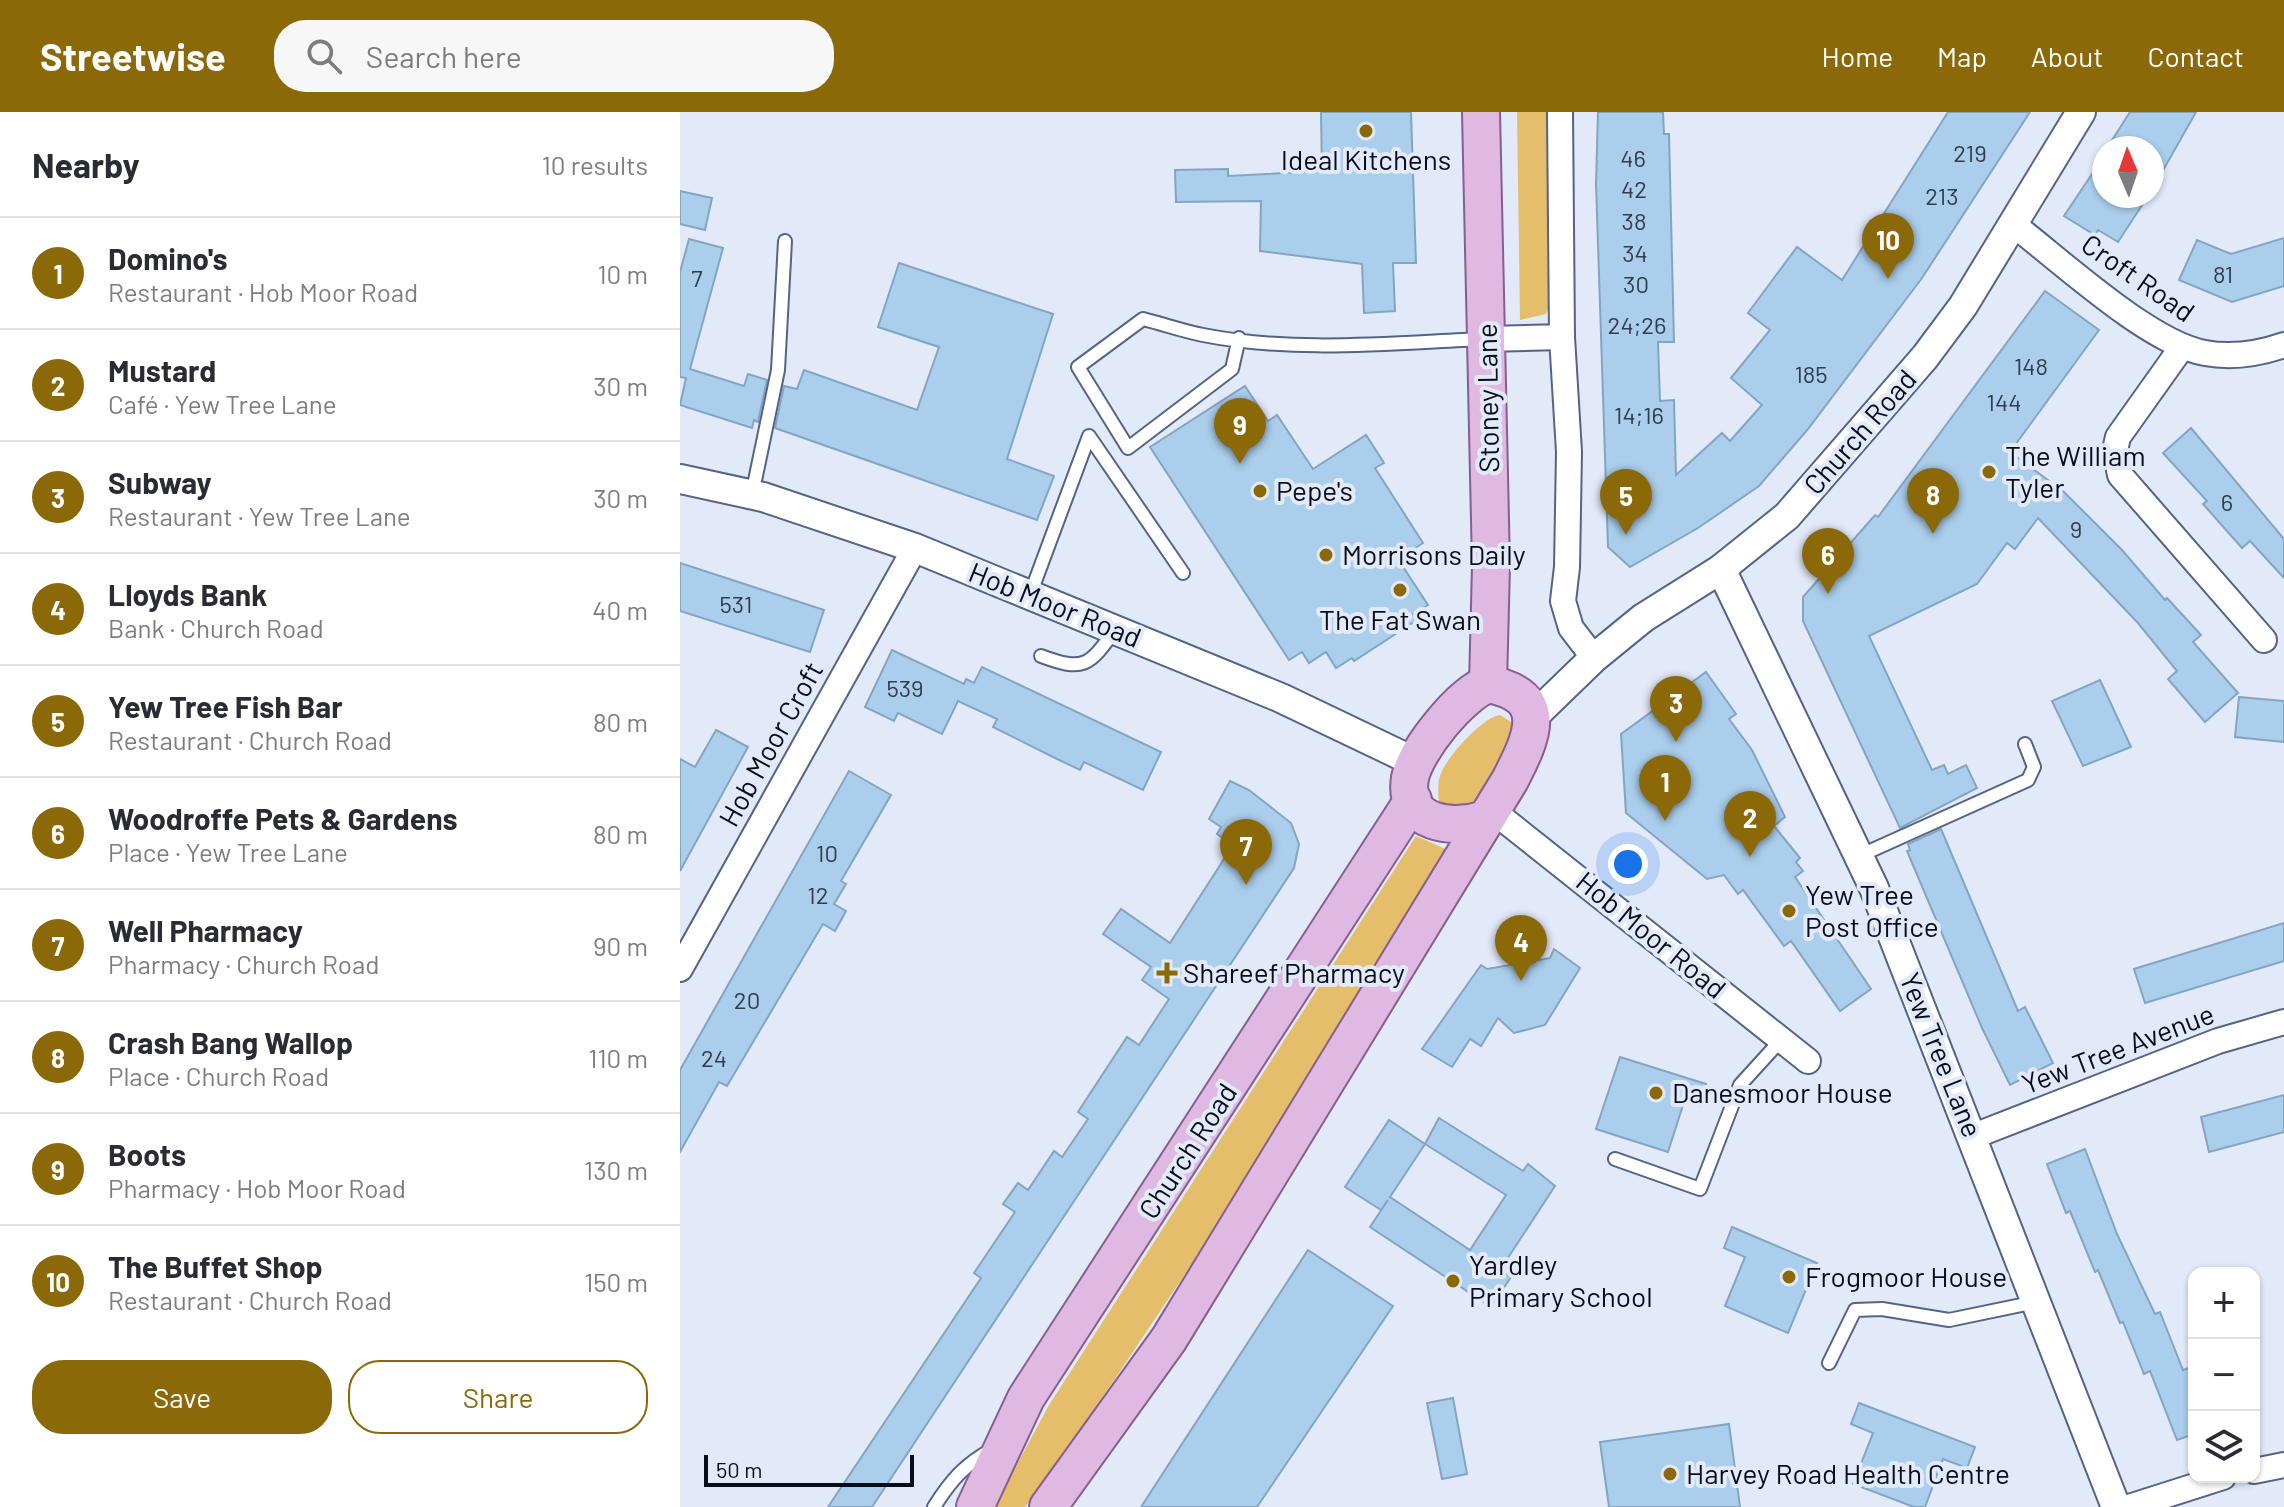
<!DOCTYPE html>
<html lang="en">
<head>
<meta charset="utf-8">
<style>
  :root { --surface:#fff; --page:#f7f7f7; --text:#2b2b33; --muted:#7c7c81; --line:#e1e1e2; --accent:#8b6909 }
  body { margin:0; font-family:Barlow,sans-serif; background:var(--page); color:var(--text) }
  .controls { position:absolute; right:24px; bottom:24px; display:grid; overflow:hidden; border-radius:16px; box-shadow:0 2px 6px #0004 }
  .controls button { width:72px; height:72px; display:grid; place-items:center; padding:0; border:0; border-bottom:2px solid var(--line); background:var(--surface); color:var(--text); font:40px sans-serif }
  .compass { position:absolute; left:1412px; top:24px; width:72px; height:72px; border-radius:50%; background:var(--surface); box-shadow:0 2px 6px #0004; rotate:358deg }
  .scale { position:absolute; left:24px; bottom:20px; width:210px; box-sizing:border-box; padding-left:8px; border:4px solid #070d19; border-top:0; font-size:22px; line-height:28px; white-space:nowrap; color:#070d19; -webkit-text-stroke:6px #e2e9f9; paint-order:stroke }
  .you { position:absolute; left:948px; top:752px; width:28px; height:28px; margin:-20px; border:6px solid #fff; border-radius:50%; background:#1a73e8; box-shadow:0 0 0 12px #1a73e833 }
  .badge { display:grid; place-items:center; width:52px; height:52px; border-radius:50%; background:var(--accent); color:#fff; font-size:26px; font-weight:700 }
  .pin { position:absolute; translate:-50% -66px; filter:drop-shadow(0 2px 4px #0008) }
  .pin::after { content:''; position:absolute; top:42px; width:28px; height:24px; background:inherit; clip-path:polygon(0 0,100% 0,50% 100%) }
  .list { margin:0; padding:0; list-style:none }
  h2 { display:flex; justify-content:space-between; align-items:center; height:104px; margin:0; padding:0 32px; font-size:34px }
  h2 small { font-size:26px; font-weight:400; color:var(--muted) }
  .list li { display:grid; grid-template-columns:52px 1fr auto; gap:24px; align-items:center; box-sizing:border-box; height:112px; padding:0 32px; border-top:2px solid var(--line) }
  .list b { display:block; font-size:30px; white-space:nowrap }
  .list p { margin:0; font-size:26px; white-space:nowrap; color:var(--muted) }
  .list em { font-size:26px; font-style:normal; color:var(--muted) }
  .actions { display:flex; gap:16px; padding:24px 32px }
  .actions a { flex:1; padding:18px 0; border:2px solid var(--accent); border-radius:32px; text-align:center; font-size:28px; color:var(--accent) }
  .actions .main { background:var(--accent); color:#fff }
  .icon { flex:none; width:44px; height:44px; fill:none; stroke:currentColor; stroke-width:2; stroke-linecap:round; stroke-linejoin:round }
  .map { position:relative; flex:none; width:1604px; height:1395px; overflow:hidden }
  header { display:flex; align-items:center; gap:48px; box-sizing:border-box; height:112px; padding:0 40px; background:var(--accent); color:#fff }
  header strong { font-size:38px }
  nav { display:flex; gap:44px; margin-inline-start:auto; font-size:28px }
  .search { width:560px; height:72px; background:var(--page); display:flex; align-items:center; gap:20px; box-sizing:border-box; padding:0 28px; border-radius:32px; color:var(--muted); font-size:30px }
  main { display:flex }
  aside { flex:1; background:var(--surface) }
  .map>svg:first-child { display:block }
  .green { fill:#e4be6b }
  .building { fill:#abceec; stroke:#84a5c2; stroke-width:2; fill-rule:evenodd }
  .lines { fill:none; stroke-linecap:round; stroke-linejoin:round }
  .service-casing { stroke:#556485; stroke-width:16 }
  .minor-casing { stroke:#556485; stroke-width:28 }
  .tertiary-casing { stroke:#556485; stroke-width:32 }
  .primary-casing { stroke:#865e8f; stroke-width:40 }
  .service { stroke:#fff; stroke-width:12 }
  .minor { stroke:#fff; stroke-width:24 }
  .tertiary { stroke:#fff; stroke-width:28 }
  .primary { stroke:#e0b9e2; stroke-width:36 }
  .poi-dot { fill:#8b6909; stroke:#e2e9f9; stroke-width:3 }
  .labels { text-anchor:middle; stroke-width:8; stroke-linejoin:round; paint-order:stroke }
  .number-label { font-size:24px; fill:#303d4e }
  .poi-label { font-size:28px; fill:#070d19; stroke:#e2e9f9; text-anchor:start }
  .street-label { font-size:28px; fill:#070d19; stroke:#e2e9f9 }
</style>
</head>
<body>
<header>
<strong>Streetwise</strong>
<div class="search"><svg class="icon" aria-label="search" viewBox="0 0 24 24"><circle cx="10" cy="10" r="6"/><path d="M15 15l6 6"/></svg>Search here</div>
<nav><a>Home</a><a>Map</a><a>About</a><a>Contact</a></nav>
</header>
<main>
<aside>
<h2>Nearby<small>10 results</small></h2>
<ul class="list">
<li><span class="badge">1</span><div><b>Domino's</b><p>Restaurant · Hob Moor Road</p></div><em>10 m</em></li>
<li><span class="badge">2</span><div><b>Mustard</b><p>Café · Yew Tree Lane</p></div><em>30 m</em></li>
<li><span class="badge">3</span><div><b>Subway</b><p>Restaurant · Yew Tree Lane</p></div><em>30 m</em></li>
<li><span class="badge">4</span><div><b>Lloyds Bank</b><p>Bank · Church Road</p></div><em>40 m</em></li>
<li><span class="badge">5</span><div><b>Yew Tree Fish Bar</b><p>Restaurant · Church Road</p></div><em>80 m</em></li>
<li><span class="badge">6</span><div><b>Woodroffe Pets &amp; Gardens</b><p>Place · Yew Tree Lane</p></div><em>80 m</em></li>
<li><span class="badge">7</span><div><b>Well Pharmacy</b><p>Pharmacy · Church Road</p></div><em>90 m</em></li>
<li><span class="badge">8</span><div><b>Crash Bang Wallop</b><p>Place · Church Road</p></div><em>110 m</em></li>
<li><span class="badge">9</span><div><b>Boots</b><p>Pharmacy · Hob Moor Road</p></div><em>130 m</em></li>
<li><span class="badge">10</span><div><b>The Buffet Shop</b><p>Restaurant · Church Road</p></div><em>150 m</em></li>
</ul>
<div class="actions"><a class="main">Save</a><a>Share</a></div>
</aside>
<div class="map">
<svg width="1604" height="1395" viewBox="0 0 1604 1395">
  <rect width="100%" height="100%" fill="#e2e9f9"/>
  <g class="green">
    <polygon points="837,0 871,0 872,190 866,202 840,208"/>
    <path d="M820,603L831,610L833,621C818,649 797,720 759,691C758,681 757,669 762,659C770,642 803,605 820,603Z"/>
    <polygon points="736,724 770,739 560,1080 373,1359 345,1395 314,1395 369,1293"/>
  </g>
  <g class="building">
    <polygon points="641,0 731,0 736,151 713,151 715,199 684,201 682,152 580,139 581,89 496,90 495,58 548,57 548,64 642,59"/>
    <polygon points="918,0 983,0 984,22 989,22 994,230 978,230 980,289 994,288 996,363 1042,321 1050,329 1082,293 1051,266 1090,218 1068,201 1117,135 1162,168 1268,0 1350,0 1242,166 1128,317 1079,374 1018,416 950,455 928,435 916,72"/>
    <polygon points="1450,0 1516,0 1472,78 1472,36 1427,36"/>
    <polygon points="1424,44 1424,84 1468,84 1438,130 1418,118 1415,123 1384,104"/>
    <polygon points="0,79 32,86 25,118 0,112"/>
    <polygon points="1604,126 1604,174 1552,190 1499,168 1517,128 1551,142"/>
    <polygon points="9,127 43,136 10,257 64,274 68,262 87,268 78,310 74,308 72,316 0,293 6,266 0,265 0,160"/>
    <polygon points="219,151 373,202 327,347 374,364 357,408 95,316 104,274 117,277 124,258 237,298 259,235 198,215"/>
    <polygon points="1365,179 1419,218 1330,340 1384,380 1442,438 1485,488 1487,486 1521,523 1513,530 1558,581 1525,610 1488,567 1497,559 1458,511 1358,406 1335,437 1327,431 1297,472 1189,524 1252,658 1264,653 1268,662 1286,653 1297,676 1220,716 1123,509 1123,485 1195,403 1198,405"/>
    <polygon points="565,274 588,309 597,303 633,357 686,323 704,351 695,356 743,431 718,447 748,493 733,502 737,508 674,549 672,546 656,556 646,540 629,551 622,540 609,548 470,335"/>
    <polygon points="1511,316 1604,427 1604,466 1570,429 1562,436 1523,392 1527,389 1483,341"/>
    <polygon points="0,451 144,498 130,540 0,499"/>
    <polygon points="212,538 284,572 286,567 294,571 302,555 481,640 463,678 404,650 400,658 373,645 313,615 317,607 278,589 262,622 218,601 214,609 185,595"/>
    <polygon points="1026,560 1056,602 1049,607 1072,638 1105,705 1094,714 1120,746 1116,750 1123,759 1115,765 1191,877 1160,899 1111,829 1104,834 1063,778 1058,782 1044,763 1027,767 946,701 941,622"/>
    <polygon points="1420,568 1451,635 1403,654 1372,589"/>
    <polygon points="1559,585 1604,589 1604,630 1555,625"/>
    <polygon points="36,618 68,635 0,759 0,647 15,655"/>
    <polygon points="169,659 211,683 161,769 166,772 154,792 166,799 155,819 143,812 47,974 39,970 0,1040 0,958"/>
    <polygon points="550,669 569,678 611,711 619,732 614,756 192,1395 148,1395 301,1166 294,1161 335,1100 323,1092 338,1071 348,1078 374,1039 382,1045 408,1007 398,1000 447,925 459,933 489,887 462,868 471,855 423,822 441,797 490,831 553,733 537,722 541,715 529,707"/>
    <polygon points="1261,717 1338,899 1345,895 1373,951 1330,973 1302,916 1227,739 1230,738 1228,732"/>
    <polygon points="1604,811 1604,849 1465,891 1454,857"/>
    <polygon points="874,837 900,856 865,913 834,921 818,906 801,934 790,927 772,955 742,937 801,853 807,857 870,846"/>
    <polygon points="940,945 1026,972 1020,994 1004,990 988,1040 916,1017"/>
    <polygon points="1604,983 1604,1020 1529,1040 1521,1005"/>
    <path d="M759,1006L843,1059L848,1052L875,1074L820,1158L831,1165L811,1195L690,1115L708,1088L701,1098L665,1075L709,1008L745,1032ZM745,1032L826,1083L790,1138L710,1085Z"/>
    <polygon points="1405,1037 1437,1122 1475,1202 1480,1200 1503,1258 1514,1254 1514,1322 1497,1328 1470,1259 1464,1262 1443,1210 1440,1211 1418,1158 1415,1160 1390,1099 1386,1101 1367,1052"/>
    <polygon points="1052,1115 1137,1151 1108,1221 1045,1194 1065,1145 1044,1136"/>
    <polygon points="628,1138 713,1194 577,1395 461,1395"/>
    <polygon points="773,1286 787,1362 762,1367 747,1291"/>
    <polygon points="1179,1291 1295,1335 1287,1356 1263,1347 1245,1395 1234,1395 1173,1372 1193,1321 1171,1312"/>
    <polygon points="1049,1312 1060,1395 929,1395 920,1330"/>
  </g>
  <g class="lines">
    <defs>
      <g id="service">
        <path d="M559,226L552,257L448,336L398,255L463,207C483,212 503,219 523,223C614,241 710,231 803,227"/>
        <polyline points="72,383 98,258 105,129"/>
        <polyline points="350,483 409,324 503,461"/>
        <path d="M361,544C404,560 409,554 435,518"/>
        <polyline points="1179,744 1348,668 1354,655 1345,632"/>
        <polyline points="935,1047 1020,1077 1060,973 1101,928"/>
        <polyline points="1149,1251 1175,1198 1202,1197 1269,1208 1356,1190"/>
        <path d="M254,1395C271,1368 285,1352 313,1337"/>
      </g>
      <g id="minor">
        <path d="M1334,113C1381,149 1469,231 1525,241C1552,246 1578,242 1604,233"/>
        <polyline points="882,225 889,340 887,455 883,489 891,516 914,546"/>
        <polyline points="806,227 882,225 880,0"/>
        <polyline points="1502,235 1438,325 1435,338 1440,363 1584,528"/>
        <polyline points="813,699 1128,949"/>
        <polyline points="0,857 235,436"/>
        <polyline points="1294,1024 1538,929 1604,910"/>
        <polyline points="1574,1359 1604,1353"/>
        <polyline points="1449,1395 1543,1365"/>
      </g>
      <g id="tertiary">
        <polyline points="0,367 83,385 235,436 601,586 737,651"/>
        <polyline points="1041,457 1194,776 1436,1395"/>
        <polyline points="852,606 914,546 963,506 1041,457 1107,404 1245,245 1283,194 1401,0"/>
      </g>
      <g id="primary">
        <polyline points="801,0 811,454 808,572"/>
        <polyline points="295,1395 346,1286 733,688"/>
        <path d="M368,1395L489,1227L830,668C852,625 872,584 808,572C781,582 736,637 730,666C722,713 774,718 805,707"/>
      </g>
    </defs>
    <use href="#service" class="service-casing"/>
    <use href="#minor" class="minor-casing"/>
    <use href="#tertiary" class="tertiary-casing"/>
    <use href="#primary" class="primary-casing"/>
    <use href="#service" class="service"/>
    <use href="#minor" class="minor"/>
    <use href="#tertiary" class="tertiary"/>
    <use href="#primary" class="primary"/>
  </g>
  <g class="poi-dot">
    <circle cx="686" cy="19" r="8"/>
    <circle cx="1309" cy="360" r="8"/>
    <circle cx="580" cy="379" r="8"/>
    <circle cx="646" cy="443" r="8"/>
    <circle cx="720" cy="478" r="8"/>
    <circle cx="1109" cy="799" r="8"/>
    <path d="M483 849h8v8h8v8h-8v8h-8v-8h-8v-8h8z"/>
    <circle cx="976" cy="981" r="8"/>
    <circle cx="1109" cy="1165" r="8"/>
    <circle cx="773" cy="1169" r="8"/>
    <circle cx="990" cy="1362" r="8"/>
  </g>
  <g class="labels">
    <g class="number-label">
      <text x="1290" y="50">219</text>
      <text x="953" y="55">46</text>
      <text x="954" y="86">42</text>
      <text x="1262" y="93">213</text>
      <text x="954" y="118">38</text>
      <text x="955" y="150">34</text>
      <text x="1543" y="171">81</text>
      <text x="17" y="175">7</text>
      <text x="956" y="181">30</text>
      <text x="957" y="222">24;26</text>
      <text x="1351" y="263">148</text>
      <text x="1131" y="271">185</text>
      <text x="1324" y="299">144</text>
      <text x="959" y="312">14;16</text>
      <text x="1547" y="399">6</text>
      <text x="1396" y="426">9</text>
      <text x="56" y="501">531</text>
      <text x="225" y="585">539</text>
      <text x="147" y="750">10</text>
      <text x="138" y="792">12</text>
      <text x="67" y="897">20</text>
      <text x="34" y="955">24</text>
    </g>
    <g class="poi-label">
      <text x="686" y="58" text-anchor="middle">Ideal Kitchens</text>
      <text x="1325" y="354">The William<tspan x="1325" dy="32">Tyler</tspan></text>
      <text x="596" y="389">Pepe's</text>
      <text x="662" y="453">Morrisons Daily</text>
      <text x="720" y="518" text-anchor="middle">The Fat Swan</text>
      <text x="1125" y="793">Yew Tree<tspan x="1125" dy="32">Post Office</tspan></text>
      <text x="503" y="871">Shareef Pharmacy</text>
      <text x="992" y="991">Danesmoor House</text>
      <text x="789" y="1163">Yardley<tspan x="789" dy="32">Primary School</tspan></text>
      <text x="1125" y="1175">Frogmoor House</text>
      <text x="1006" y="1372">Harvey Road Health Centre</text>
    </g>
    <g class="street-label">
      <text transform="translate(1458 166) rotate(35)" y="10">Croft Road</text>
      <text transform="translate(808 286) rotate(-91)" y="10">Stoney Lane</text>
      <text transform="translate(1180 320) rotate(-49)" y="10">Church Road</text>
      <text transform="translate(375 493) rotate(22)" y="10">Hob Moor Road</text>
      <text transform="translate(91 632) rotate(-61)" y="10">Hob Moor Croft</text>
      <text transform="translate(971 823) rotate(39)" y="10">Hob Moor Road</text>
      <text transform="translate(1438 937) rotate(-21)" y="10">Yew Tree Avenue</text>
      <text transform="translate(1261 943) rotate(68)" y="10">Yew Tree Lane</text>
      <text transform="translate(508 1039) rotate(-57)" y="10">Church Road</text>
    </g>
  </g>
</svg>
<div class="controls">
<button>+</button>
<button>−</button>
<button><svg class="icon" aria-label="layers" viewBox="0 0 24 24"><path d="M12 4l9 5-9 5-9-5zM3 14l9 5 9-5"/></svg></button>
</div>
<svg class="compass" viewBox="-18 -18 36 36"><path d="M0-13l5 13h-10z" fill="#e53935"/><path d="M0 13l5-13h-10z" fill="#7c7c81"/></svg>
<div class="scale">50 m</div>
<div class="you"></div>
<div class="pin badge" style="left:985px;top:709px">1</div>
<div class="pin badge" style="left:1070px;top:745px">2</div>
<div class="pin badge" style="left:996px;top:630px">3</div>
<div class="pin badge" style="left:841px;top:869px">4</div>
<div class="pin badge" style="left:946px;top:423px">5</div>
<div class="pin badge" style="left:1148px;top:482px">6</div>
<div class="pin badge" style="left:566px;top:773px">7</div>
<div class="pin badge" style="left:1253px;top:422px">8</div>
<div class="pin badge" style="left:560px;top:352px">9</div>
<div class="pin badge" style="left:1208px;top:167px">10</div>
</div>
</main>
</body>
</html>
